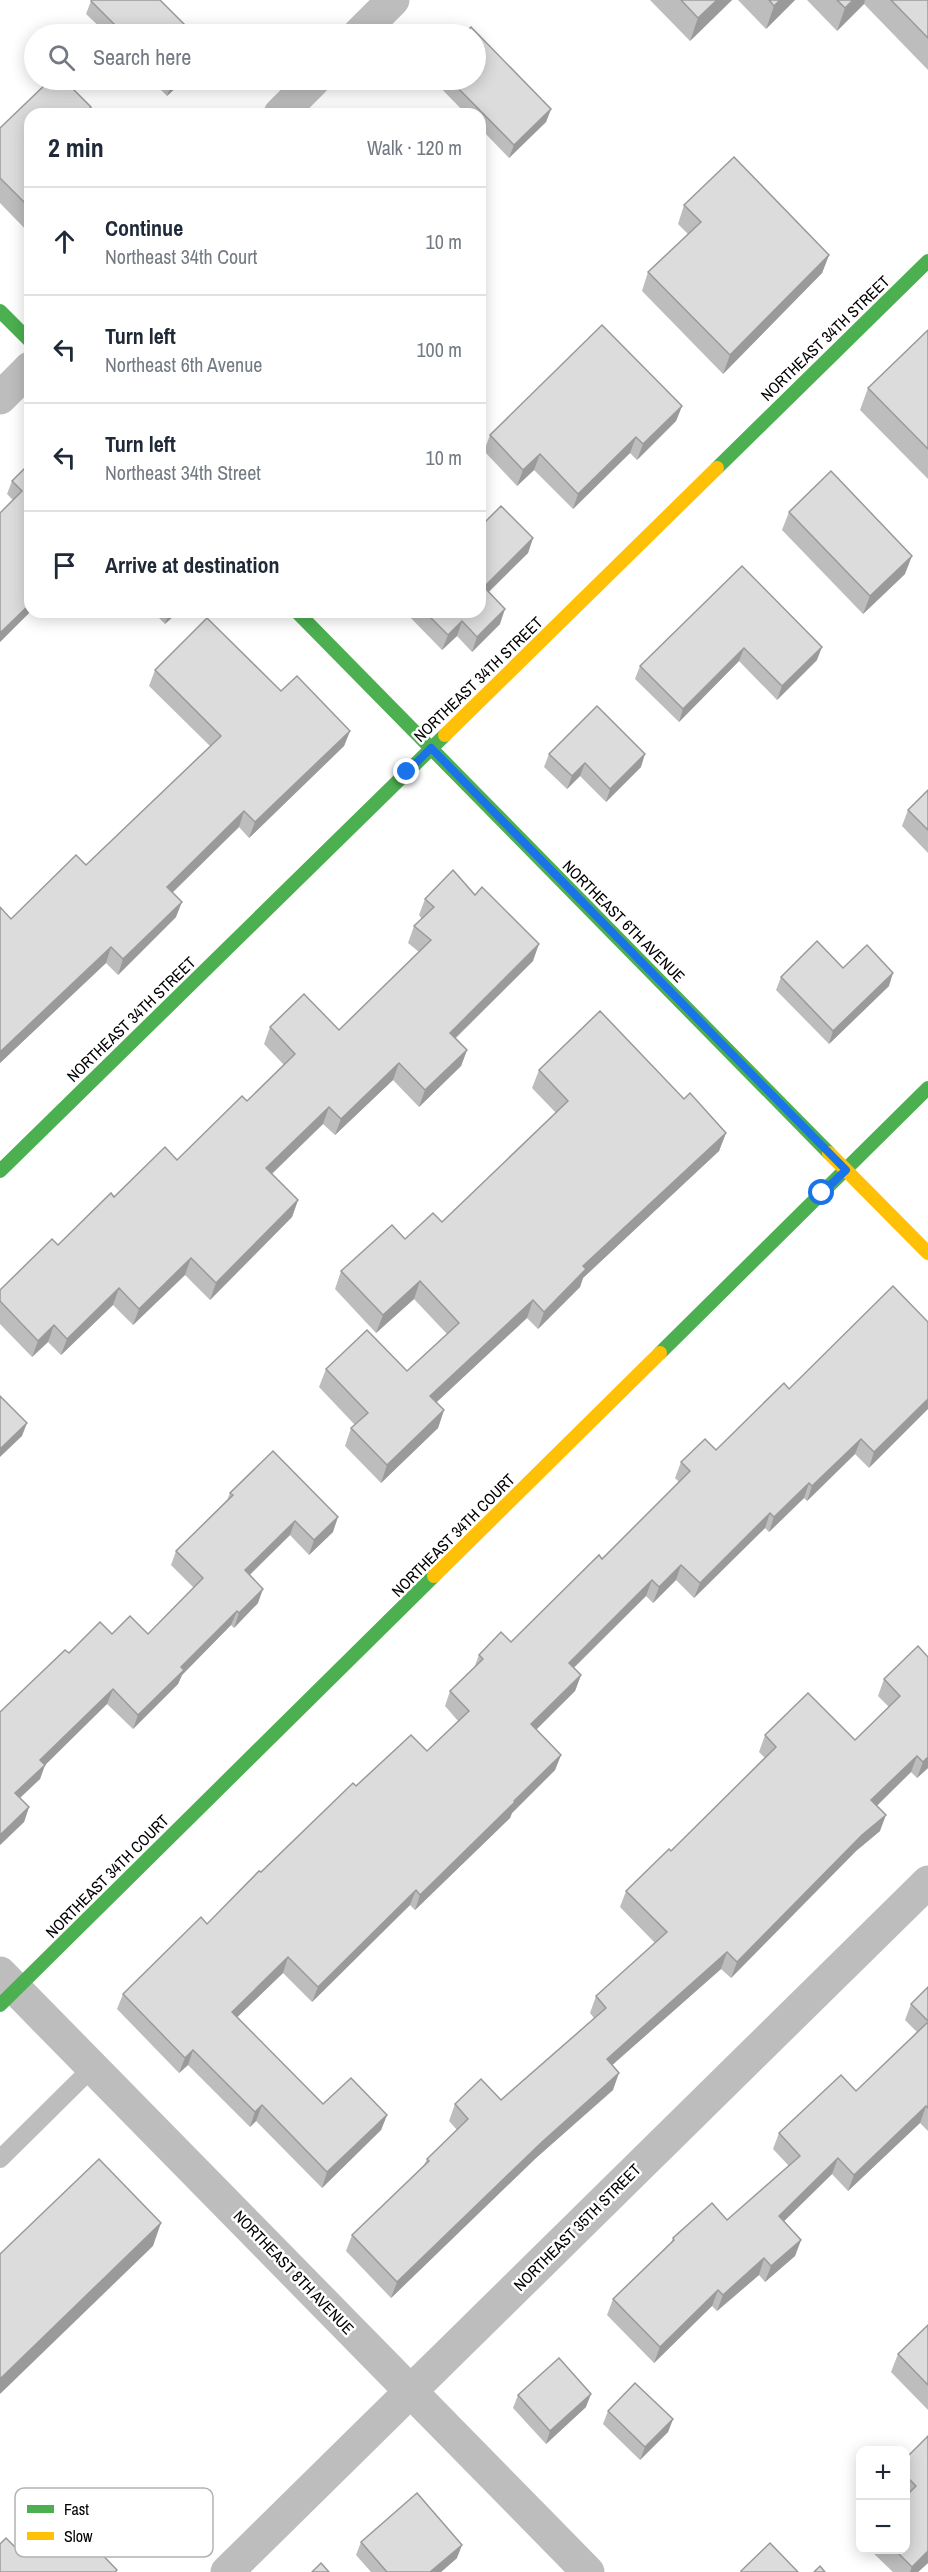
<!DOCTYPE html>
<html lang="en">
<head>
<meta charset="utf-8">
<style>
  :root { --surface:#fff; --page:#f6f6f7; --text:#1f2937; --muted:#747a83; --line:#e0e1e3 }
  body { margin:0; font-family:"Archivo Narrow",sans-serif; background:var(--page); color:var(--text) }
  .controls { position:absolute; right:18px; bottom:18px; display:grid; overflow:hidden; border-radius:12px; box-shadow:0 3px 15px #0003 }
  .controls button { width:54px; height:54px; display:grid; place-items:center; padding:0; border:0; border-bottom:2px solid var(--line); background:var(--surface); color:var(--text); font:30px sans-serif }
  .stop { position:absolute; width:18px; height:18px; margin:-14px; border:4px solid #1a73e8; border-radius:50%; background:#fff }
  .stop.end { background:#1a73e8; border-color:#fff; box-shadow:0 2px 6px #0008 }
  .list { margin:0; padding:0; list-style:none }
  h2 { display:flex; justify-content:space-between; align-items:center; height:78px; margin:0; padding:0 24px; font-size:26px }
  h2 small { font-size:20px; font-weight:400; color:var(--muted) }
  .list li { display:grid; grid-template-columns:39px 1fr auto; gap:18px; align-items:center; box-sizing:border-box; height:108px; padding:0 24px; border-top:2px solid var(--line) }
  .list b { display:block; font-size:22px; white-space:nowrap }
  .list p { margin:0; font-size:20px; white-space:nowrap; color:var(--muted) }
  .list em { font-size:20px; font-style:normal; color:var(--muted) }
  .icon { flex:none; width:33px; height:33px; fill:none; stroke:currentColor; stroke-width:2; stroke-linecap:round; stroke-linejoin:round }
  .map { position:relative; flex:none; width:928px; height:2572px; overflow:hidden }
  .search { position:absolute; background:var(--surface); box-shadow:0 3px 15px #0003; left:24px; top:24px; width:462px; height:66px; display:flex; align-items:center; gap:15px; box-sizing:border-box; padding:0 21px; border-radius:33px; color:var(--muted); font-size:22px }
  .panel { position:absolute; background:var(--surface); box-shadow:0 3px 15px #0003; left:24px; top:108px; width:462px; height:510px; border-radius:18px }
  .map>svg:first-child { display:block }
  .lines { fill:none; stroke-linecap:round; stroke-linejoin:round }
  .lane { stroke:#bdbdbd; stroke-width:18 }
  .street { stroke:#bdbdbd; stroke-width:33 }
  .fast { stroke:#4caf50; stroke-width:14 }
  .slow { stroke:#ffc107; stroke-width:14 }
  .wall { fill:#bdbdbd }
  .shaded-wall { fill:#9a9a9a }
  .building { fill:#dcdcdc; stroke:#9a9a9a; stroke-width:1.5 }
  .route { stroke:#1a73e8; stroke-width:8 }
  .labels { text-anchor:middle; stroke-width:5; stroke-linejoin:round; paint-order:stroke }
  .street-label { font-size:16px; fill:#000; stroke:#fff }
  .key { fill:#fff; stroke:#b2b2b2; stroke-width:1.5 }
  .key-label { font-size:16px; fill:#000 }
</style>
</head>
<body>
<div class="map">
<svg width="928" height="2572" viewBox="0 0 928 2572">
  <rect width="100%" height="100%" fill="#fff"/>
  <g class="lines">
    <polyline class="lane" points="0,2159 93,2067"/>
    <g class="street">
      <polyline points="359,34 393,0"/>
      <polyline points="280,114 314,80"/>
      <polyline points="0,398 30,368"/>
      <polyline points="0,1973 588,2572"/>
      <polyline points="227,2572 928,1882"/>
    </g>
    <g class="fast">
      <polyline points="0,311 30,341"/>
      <polyline points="717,468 928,261"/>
      <polyline points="297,612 829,1153"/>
      <polyline points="0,1171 445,735"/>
      <polyline points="660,1353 928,1088"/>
      <polyline points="0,2005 434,1576"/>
    </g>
    <g class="slow">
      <polyline points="445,735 717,468"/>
      <polyline points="829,1153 928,1253"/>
      <polyline points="434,1576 660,1353"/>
    </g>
  </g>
  <g class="wall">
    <polygon points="650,0 732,0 690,41"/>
    <polygon points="738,0 795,0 766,29"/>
    <polygon points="807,0 928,0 928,70 864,4 837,31"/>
    <polygon points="91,1 194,34 107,34 86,14"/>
    <polygon points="151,80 184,80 167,96"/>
    <polygon points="433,80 476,80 551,109 546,122 509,158 480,128 480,114 466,114"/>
    <polygon points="30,114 30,234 0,203 0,128"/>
    <polygon points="684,205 829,255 822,273 723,374 642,291 648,272 688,234 678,224"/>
    <polygon points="928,330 928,479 860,410 868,388"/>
    <polygon points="682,406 676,421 637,460 630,453 573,509 534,470 517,486 484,451 490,435"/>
    <polygon points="30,463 30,612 0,642 13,500 7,494 12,481"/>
    <polygon points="789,512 905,574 863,614 782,530"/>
    <polygon points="480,527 533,538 528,553 489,592 500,624 472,652 457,636 442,650 405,612 480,612"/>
    <polygon points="742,566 817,660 777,700 739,661 679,722 635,679 640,666"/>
    <polygon points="153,612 178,612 165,624"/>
    <polygon points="155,670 281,691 350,731 344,746 249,838 239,827 172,892 176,917 118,975 106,963 0,1063 0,907 11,919 86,865 210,746 149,686"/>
    <polygon points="549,754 641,767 606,802 580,776 567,789 544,767"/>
    <polygon points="928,790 928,853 902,826 908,810"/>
    <polygon points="425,899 533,961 456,1038 467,1050 461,1066 419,1107 393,1080 335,1135 323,1124 272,1174 298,1200 292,1217 210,1300 185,1275 133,1325 113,1305 61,1355 48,1342 32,1357 0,1324 0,1290 58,1245 114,1197 177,1160 247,1101 284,1065 264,1044 270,1027 339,1030 419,952 408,943 414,926 422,919 419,915"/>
    <polygon points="843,968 889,986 829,1044 776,990 781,977"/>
    <polygon points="539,1070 684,1099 726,1133 719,1151 583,1278 580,1287 538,1329 527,1318 436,1402 444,1410 438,1428 381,1483 345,1446 351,1428 355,1425 319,1387 326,1369 407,1371 447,1334 414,1299 376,1333 335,1289 341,1271 442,1222 556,1113 532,1088"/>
    <polygon points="928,1322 869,1468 855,1454 807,1501 804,1498 769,1532 765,1528 694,1598 676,1580 653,1603 646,1596 574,1668 581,1675 575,1691 536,1729 561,1755 555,1770 512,1813 510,1818 415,1910 410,1905 312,2002 283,1973 237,2017 323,2104 387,2115 381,2130 322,2188 256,2121 250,2127 188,2065 179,2073 117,2009 123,1994 207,1924 261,1872 356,1786 427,1751 458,1721 445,1706 450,1691 474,1668 479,1655 511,1642 602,1559 679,1482 675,1478 681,1462 716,1450 789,1389"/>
    <polygon points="230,1493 333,1532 309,1555 290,1535 250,1575 258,1603 234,1628 231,1625 182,1675 178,1684 133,1729 107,1704 45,1765 40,1779 20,1798 29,1807 24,1822 0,1845 69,1653 112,1634 148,1634 194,1588 171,1565 176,1551 227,1500"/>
    <polygon points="928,1657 928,1768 917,1778 911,1772 877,1806 880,1831 856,1851 731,1978 721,1969 612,2065 613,2090 536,2158 391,2298 346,2251 352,2235 424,2165 427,2159 457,2130 449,2121 455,2104 501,2100 594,2018 590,2013 596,1996 655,1943 620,1907 626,1891 671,1851 765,1758 759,1752 765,1735 855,1740 889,1707 878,1696 884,1679"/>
    <polygon points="928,1987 928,2131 920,2123 848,2191 832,2174 784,2221 801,2240 795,2256 765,2282 759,2275 717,2311 712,2306 654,2363 607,2315 613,2299 671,2243 673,2238 727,2220 789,2166 773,2149 779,2133 856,2091 917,2032 905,2020 911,2004"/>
    <polygon points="928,2325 928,2410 891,2372 898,2354"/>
    <polygon points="518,2395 586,2407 546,2444 513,2408"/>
    <polygon points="608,2411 673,2419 668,2432 640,2460 603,2424"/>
    <polygon points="928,2436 928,2563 918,2572 893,2572 870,2550 906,2550 906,2458"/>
    <polygon points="361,2542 457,2558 441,2572 371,2572 356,2555"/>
  </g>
  <g class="shaded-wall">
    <polygon points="717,0 732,0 690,41 698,18"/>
    <polygon points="780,0 795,0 766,29 774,6"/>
    <polygon points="853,0 865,0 864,4 837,31 845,8"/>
    <polygon points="176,80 184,80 167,96 172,83"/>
    <polygon points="91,107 88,114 84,114"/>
    <polygon points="551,109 546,122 509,158 514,145"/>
    <polygon points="829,255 822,273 723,374 730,355"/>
    <polygon points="682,406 676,421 637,460 643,444"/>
    <polygon points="636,437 630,453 573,509 578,494"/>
    <polygon points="540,454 534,470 517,486 523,470"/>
    <polygon points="533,538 528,553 480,600 484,587"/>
    <polygon points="912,556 905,574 863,614 870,596"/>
    <polygon points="30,604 30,612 0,642 0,633"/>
    <polygon points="505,609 500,624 472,652 477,637"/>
    <polygon points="170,612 178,612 165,624"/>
    <polygon points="462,621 457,636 442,650 448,635"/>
    <polygon points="822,647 817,660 777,700 782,686"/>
    <polygon points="744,648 739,661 679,722 683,709"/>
    <polygon points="350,731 344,746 249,838 255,822"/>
    <polygon points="645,754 641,767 606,802 610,789"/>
    <polygon points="585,763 580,776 567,789 572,776"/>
    <polygon points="244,811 239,827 162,903 167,887"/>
    <polygon points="182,902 176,917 118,975 123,959"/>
    <polygon points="539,944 533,961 444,1049 450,1033"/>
    <polygon points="111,947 106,963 0,1063 0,1052"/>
    <polygon points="893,973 889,986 829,1044 833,1031"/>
    <polygon points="467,1050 461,1066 419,1107 425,1090"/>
    <polygon points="399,1063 393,1080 335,1135 341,1119"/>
    <polygon points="329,1107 323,1124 260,1185 266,1168"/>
    <polygon points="726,1133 719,1151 583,1278 580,1287 538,1329 544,1312 583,1266"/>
    <polygon points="298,1200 292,1217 210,1300 216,1283"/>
    <polygon points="191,1258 185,1275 133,1325 139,1309"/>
    <polygon points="420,1281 414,1299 376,1333 383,1315"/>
    <polygon points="119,1288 113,1305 61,1355 67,1339"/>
    <polygon points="533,1300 527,1318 424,1414 430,1396"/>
    <polygon points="54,1325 48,1342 32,1357 38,1341"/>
    <polygon points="928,1399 928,1409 869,1468 874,1452"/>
    <polygon points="444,1410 438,1428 381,1483 387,1465"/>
    <polygon points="27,1423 22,1436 0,1457 0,1449"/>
    <polygon points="861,1439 855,1454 807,1501 812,1486"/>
    <polygon points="809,1483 804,1498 769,1532 774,1517"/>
    <polygon points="770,1513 765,1528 694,1598 700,1583"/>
    <polygon points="338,1517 333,1532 309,1555 314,1540"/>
    <polygon points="295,1521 290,1535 240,1584 245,1570"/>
    <polygon points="681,1565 676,1580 653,1603 659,1587"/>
    <polygon points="652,1580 646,1596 563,1678 569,1663"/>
    <polygon points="263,1589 258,1603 234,1628 239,1613"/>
    <polygon points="237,1611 231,1625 182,1675 178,1684 133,1729 138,1715 181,1667"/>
    <polygon points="581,1675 575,1691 526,1740 531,1724"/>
    <polygon points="113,1689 107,1704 39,1771 45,1765 40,1779 10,1807 15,1793 40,1760"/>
    <polygon points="561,1755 555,1770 512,1813 510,1818 415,1910 420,1895"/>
    <polygon points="917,1756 911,1772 865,1817 871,1800"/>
    <polygon points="928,1757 928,1768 917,1778 923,1762"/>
    <polygon points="29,1807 24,1822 0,1845 0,1835"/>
    <polygon points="886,1815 880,1831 856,1851 731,1978 737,1962 862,1835"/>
    <polygon points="416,1890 410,1905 312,2002 318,1987"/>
    <polygon points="727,1952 721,1969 601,2075 607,2059"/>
    <polygon points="288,1957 283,1973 226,2028 232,2012"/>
    <polygon points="193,2050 188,2065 179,2073 185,2058"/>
    <polygon points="619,2073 613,2090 536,2158 391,2298 397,2282 542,2142"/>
    <polygon points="262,2105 256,2121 250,2127 255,2112"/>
    <polygon points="926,2106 920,2123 848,2191 854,2175"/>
    <polygon points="387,2115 381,2130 322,2188 327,2172"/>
    <polygon points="838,2158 832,2174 773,2232 779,2216"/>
    <polygon points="161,2223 153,2246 0,2394 0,2379"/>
    <polygon points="801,2240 795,2256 765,2282 771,2266"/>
    <polygon points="764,2258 759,2275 717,2311 723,2295"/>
    <polygon points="718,2290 712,2306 654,2363 660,2347"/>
    <polygon points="591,2394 586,2407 546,2444 550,2431"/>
    <polygon points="673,2419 668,2432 640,2460 645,2447"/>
    <polygon points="462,2545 457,2558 441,2572 430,2572"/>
    <polygon points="928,2551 928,2563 918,2572 910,2572 912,2567"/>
  </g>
  <g class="building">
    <polygon points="92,0 160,0 194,34 124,34 91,1"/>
    <polygon points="681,0 717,0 698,18"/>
    <polygon points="769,0 780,0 774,6"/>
    <polygon points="837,0 853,0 845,8"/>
    <polygon points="891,0 928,0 928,38"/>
    <polygon points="471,27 551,109 514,145 450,80 476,80 476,34 464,34"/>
    <polygon points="50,80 64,80 91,107 84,114 30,114 30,208 0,178 0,128"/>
    <polygon points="168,80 176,80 172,83"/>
    <polygon points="389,109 395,114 383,114"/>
    <polygon points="734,157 829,255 730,355 648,272 701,222 684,205"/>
    <polygon points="602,325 682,406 643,444 636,437 578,494 540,454 523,470 490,435"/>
    <polygon points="928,330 928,449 868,388"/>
    <polygon points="30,463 30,604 0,633 0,513 22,491 12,481"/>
    <polygon points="831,471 912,556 870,596 789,512"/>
    <polygon points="501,506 533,538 484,587 505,609 477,637 462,621 448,635 425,612 480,612 480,527"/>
    <polygon points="742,566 822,647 782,686 744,648 683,709 640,666"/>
    <polygon points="207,618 281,691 297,676 350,731 255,822 244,811 167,887 182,902 123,959 111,947 0,1052 0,907 11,919 76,855 86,865 221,736 155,670"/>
    <polygon points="597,706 645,754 610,789 585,763 572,776 549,754"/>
    <polygon points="928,790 928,830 908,810"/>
    <polygon points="453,870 475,895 482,887 539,944 450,1033 467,1050 425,1090 399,1063 341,1119 329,1107 266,1168 298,1200 216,1283 191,1258 139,1309 119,1288 67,1339 54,1325 38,1341 0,1301 0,1290 52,1239 58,1245 111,1193 114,1197 165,1147 177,1160 242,1096 247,1101 295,1054 270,1027 304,994 339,1030 431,940 414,926 434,907 425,899"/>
    <polygon points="817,941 843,968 867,945 893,973 833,1031 781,977"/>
    <polygon points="600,1011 684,1099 690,1093 726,1133 583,1266 586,1269 544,1312 533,1300 430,1396 444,1410 387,1465 351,1428 368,1413 326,1369 367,1330 407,1371 459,1323 420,1281 383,1315 341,1271 392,1225 405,1239 433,1213 442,1222 568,1101 539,1070"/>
    <polygon points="893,1286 928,1322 928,1399 874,1452 861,1439 812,1486 809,1483 774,1517 770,1513 700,1583 681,1565 659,1587 652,1580 569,1663 581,1675 531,1724 561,1755 514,1801 515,1802 420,1895 416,1890 318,1987 288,1957 232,2012 323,2104 351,2078 387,2115 327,2172 262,2105 255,2112 193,2050 185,2058 123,1994 201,1917 207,1924 259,1871 261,1872 353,1783 356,1786 411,1735 427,1751 469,1711 450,1691 483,1659 479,1655 501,1632 511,1642 599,1555 602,1559 690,1471 681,1462 705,1439 716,1450 784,1383 789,1389"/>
    <polygon points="0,1396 27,1423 0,1449"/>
    <polygon points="273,1451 338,1517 314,1540 295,1521 245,1570 263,1589 239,1613 237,1611 181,1667 184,1670 138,1715 113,1689 40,1760 45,1765 15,1793 29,1807 0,1835 0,1712 65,1650 69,1653 100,1622 112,1634 130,1616 148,1634 203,1578 176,1551 233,1495 230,1493"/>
    <polygon points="918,1646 928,1657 928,1757 923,1762 917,1756 871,1800 886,1815 862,1835 737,1962 727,1952 607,2059 619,2073 542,2142 397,2282 352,2235 429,2161 427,2159 468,2119 455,2104 481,2079 501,2100 606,2008 596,1996 667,1932 626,1891 669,1849 671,1851 776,1747 765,1735 808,1693 855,1740 900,1696 884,1679"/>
    <polygon points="928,1987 928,2021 911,2004"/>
    <polygon points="928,2022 928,2108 926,2106 854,2175 838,2158 779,2216 801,2240 771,2266 764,2258 723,2295 718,2290 660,2347 613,2299 674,2240 673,2238 712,2203 727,2220 800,2156 779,2133 841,2075 856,2091"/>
    <polygon points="99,2159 161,2223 0,2379 0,2254"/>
    <polygon points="928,2325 928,2385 898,2354"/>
    <polygon points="559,2358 591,2394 550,2431 518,2395"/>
    <polygon points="635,2383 673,2419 645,2447 608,2411"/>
    <polygon points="928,2436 928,2551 912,2567 895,2550 906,2550 906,2496 916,2486 906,2476 906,2458"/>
    <polygon points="417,2493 462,2545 430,2572 387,2572 361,2542"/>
    <polygon points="61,2512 117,2570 115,2572 0,2572 0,2544 6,2538 20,2552"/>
    <polygon points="770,2543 798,2572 741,2572 741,2571"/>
    <polygon points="321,2563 329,2572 312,2572"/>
    <polygon points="820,2566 825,2572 814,2572"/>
  </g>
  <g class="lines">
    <polyline class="route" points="407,772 431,748 846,1170 822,1193"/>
  </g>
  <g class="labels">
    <g class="street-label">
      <text transform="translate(825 338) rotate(-44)" y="6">NORTHEAST 34TH STREET</text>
      <text transform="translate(478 679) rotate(-44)" y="6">NORTHEAST 34TH STREET</text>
      <text transform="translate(624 921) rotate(45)" y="6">NORTHEAST 6TH AVENUE</text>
      <text transform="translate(131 1019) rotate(-44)" y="6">NORTHEAST 34TH STREET</text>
      <text transform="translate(453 1535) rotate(-45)" y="6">NORTHEAST 34TH COURT</text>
      <text transform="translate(107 1876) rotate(-45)" y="6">NORTHEAST 34TH COURT</text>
      <text transform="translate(577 2227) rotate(-45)" y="6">NORTHEAST 35TH STREET</text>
      <text transform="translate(294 2272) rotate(46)" y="6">NORTHEAST 8TH AVENUE</text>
    </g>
  </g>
  <rect x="15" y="2488" width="198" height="69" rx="9" class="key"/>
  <rect x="27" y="2505" width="27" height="8" fill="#4caf50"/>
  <rect x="27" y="2532" width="27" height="8" fill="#ffc107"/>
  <g class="key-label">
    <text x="64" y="2515">Fast</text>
    <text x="64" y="2542">Slow</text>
  </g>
</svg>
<div class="controls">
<button>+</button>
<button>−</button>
</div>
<div class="stop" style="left:822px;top:1193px"></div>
<div class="stop end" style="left:407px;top:772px"></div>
<div class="search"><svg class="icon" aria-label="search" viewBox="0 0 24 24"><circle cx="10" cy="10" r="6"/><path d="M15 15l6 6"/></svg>Search here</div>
<section class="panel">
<h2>2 min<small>Walk · 120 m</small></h2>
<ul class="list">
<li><svg class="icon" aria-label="ahead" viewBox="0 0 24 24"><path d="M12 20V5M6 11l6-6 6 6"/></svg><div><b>Continue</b><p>Northeast 34th Court</p></div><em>10 m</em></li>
<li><svg class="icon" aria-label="left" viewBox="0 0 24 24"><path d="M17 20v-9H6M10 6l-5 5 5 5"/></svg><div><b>Turn left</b><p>Northeast 6th Avenue</p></div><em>100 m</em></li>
<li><svg class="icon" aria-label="left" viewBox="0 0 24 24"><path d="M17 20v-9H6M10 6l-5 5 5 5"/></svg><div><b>Turn left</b><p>Northeast 34th Street</p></div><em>10 m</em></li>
<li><svg class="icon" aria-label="arrive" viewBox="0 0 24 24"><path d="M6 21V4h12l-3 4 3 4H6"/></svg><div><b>Arrive at destination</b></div></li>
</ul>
</section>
</div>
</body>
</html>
